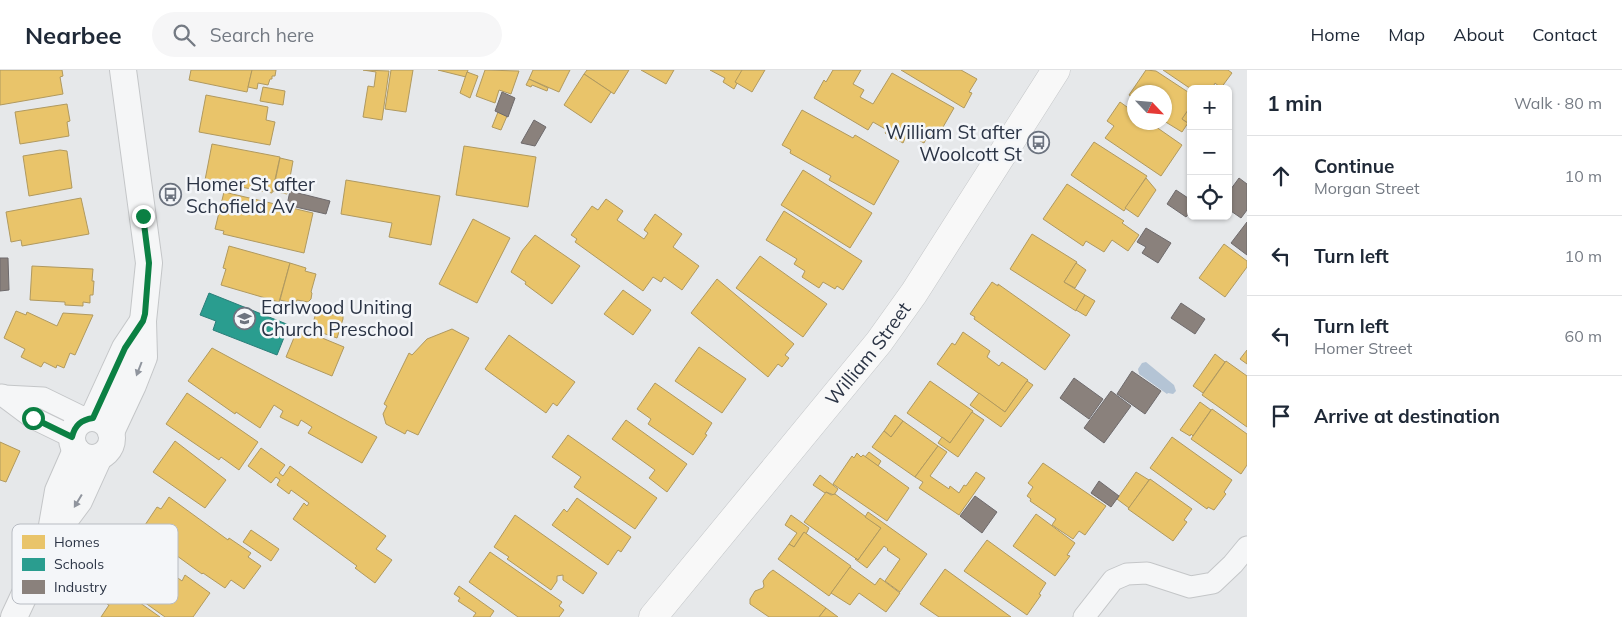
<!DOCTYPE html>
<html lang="en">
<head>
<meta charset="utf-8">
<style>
  :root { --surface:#fff; --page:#f6f6f7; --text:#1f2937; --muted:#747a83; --line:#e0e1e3 }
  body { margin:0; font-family:Mulish,sans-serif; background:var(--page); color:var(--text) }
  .controls { position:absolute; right:15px; top:15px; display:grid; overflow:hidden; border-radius:8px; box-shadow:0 1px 4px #0004 }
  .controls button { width:45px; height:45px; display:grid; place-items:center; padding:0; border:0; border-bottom:1px solid var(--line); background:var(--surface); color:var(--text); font:25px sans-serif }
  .compass { position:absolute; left:1127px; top:15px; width:45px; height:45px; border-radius:50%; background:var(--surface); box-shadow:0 1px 4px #0004; rotate:116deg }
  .stop { position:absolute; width:15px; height:15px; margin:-11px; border:4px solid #0b8043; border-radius:50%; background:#fff }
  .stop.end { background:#0b8043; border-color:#fff; box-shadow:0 1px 5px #0008 }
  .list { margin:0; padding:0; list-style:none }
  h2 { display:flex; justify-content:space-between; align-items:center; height:65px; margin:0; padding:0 20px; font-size:21px }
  h2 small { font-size:16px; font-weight:400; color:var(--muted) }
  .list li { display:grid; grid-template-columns:32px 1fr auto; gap:15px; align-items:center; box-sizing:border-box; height:80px; padding:0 20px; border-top:1px solid var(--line) }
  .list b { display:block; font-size:19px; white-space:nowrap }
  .list p { margin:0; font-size:16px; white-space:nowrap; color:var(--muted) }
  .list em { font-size:16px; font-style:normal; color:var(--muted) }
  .icon { flex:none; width:28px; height:28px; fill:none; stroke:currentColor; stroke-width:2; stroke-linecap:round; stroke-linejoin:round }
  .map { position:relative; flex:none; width:1247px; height:547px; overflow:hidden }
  header { display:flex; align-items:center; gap:30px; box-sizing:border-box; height:70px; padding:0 25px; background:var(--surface); border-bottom:1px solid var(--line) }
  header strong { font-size:24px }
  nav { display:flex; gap:28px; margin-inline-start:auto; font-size:18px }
  .search { width:350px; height:45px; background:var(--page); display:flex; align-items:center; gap:12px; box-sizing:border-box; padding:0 18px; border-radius:28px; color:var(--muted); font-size:19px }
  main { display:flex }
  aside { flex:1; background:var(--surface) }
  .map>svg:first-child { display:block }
  .water { fill:#b4c4d5 }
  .homes { fill:#e9c46a; stroke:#b0995f }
  .schools { fill:#2a9d8f; stroke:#2a7e79 }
  .industry { fill:#8a817c; stroke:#6e6a6c }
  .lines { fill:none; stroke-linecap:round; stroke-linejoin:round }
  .minor-casing { stroke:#c4c6c8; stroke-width:23 }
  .tertiary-casing { stroke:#c4c6c8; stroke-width:28 }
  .secondary-casing { stroke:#c4c6c8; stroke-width:29 }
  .minor { stroke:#f5f6f7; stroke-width:21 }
  .tertiary { stroke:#f5f6f7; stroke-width:26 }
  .secondary { stroke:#f8f8f8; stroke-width:28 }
  .oneway { fill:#90959e }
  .route { stroke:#0b8043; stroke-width:6 }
  .labels { text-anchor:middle; stroke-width:5; stroke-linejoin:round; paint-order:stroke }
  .poi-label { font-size:19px; fill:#2b3445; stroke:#f4f6f9; text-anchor:start }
  .street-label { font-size:19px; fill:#2b3445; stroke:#f4f6f9 }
  .key { fill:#f4f6f9; stroke:#b8bcc3; stroke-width:1 }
  .key-label { font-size:14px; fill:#2b3445 }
</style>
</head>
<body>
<header>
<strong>Nearbee</strong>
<div class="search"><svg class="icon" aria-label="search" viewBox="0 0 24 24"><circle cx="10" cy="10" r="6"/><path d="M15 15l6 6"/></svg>Search here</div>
<nav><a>Home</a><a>Map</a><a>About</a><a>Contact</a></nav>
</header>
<main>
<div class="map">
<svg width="1247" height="547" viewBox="0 0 1247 547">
  <rect width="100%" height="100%" fill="#e6e8ea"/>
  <polygon class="water" points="1146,292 1174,315 1176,321 1173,324 1168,323 1167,324 1139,304 1138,299 1142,293"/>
  <g class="homes">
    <polygon points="0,0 62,0 63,6 60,7 63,24 0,35"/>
    <polygon points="191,0 252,0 247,22 189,10"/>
    <polygon points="252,0 276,0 275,6 272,6 272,9 270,9 268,15 258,13 257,19 248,17"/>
    <polygon points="363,0 389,1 382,50 363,47 368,16 374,17 376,2"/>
    <polygon points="391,0 413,0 406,42 385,39"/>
    <polygon points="438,0 468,0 466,7"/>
    <polygon points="485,0 519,1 511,24 499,20 495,33 476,26"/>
    <polygon points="533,0 570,0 559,22 529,9"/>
    <polygon points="587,0 629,0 614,24 584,4"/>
    <polygon points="641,0 674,0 666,14"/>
    <polygon points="710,0 744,0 734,19 723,12 725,8"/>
    <polygon points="742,0 765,0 752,22 735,12"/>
    <polygon points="833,0 861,0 853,14 864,20 860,27 873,34 892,3 954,38 935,71 927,67 924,73 907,64 903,73 885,63 887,60 873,52 868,60 814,28 824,10 826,12"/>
    <polygon points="901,0 961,0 977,9 969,22 972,23 964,38"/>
    <polygon points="1146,0 1156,1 1191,24 1191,37 1182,49 1188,53 1182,62 1164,51 1164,22 1134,22 1134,28 1129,25"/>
    <polygon points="1163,0 1228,0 1232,3 1221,18 1215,13 1213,17 1216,19 1191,19"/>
    <polygon points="467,2 478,6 470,28 460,23"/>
    <polygon points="584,4 611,22 591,53 564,35"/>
    <polygon points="529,9 548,18 547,21 532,15 531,17 526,15"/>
    <polygon points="263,17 285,21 283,35 260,31"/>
    <polygon points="206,25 268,37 266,50 275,52 270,75 199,62"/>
    <polygon points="1120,32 1134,42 1134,52 1149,52 1182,75 1161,106 1105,68 1114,56 1107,51"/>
    <polygon points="67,34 70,51 67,52 69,66 20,74 15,42"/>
    <polygon points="1190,37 1191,38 1191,55 1182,49"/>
    <polygon points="802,40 853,68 855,65 899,91 874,135 829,110 831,106 790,83 791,80 782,75"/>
    <polygon points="498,42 507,46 501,60 492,57"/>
    <polygon points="1094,72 1147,106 1124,141 1071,105"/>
    <polygon points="212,74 280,87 272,123 205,110"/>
    <polygon points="464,76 536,87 528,137 456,125"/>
    <polygon points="60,80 67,81 72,118 29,126 23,86"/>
    <polygon points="280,88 293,91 287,124 273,121"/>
    <polygon points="803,100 872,143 850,178 781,135"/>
    <polygon points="1146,108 1156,120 1138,147 1125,138"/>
    <polygon points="346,110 440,126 431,175 389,167 392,153 341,144"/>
    <polygon points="1067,114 1124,151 1122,153 1139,165 1128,181 1112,170 1104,182 1086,171 1083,176 1043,149"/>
    <polygon points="224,122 313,143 304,183 223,164 224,161 215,159"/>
    <polygon points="81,128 89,164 22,176 21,170 11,172 6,142"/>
    <polygon points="606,129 623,141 617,150 644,169 648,163 644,160 655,144 682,164 673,177 699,196 682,220 664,207 661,212 653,207 643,221 575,172 577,169 571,165 592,136 598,140"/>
    <polygon points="784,141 862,191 843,220 837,216 835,219 823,212 819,218 802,207 805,201 794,194 797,189 766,170"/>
    <polygon points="473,149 510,168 477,233 439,214"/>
    <polygon points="1032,164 1077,192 1064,212 1085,225 1076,241 1010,199"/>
    <polygon points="535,165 580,196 552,234 525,214 526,212 511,202 522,181"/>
    <polygon points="1224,174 1247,191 1247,197 1225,227 1199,208"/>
    <polygon points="229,176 290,193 279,232 221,215 226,199 223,198"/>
    <polygon points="760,186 827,234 803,267 736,218"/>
    <polygon points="290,193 306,198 305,201 316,204 311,222 312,223 311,229 308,232 297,230 296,234 280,230"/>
    <polygon points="1076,193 1086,200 1075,218 1064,212"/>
    <polygon points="32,196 93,199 92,211 94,211 93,225 90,225 90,233 83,232 83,236 65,235 65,232 30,230"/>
    <polygon points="717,209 794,274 785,285 789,288 782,297 778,294 768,307 691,243"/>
    <polygon points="992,212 998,216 998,214 1070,265 1045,300 974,249 975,247 970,244"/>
    <polygon points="623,220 651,240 633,265 604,244"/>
    <polygon points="1085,225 1095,231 1086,246 1076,240"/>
    <polygon points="335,239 343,242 343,249 337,268 311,259 317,240 333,245"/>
    <polygon points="16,241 26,245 27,242 57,256 63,243 93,245 75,285 70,283 64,298 57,295 56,298 44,292 41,297 21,287 25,279 4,268"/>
    <polygon points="298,258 344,277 332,306 286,287"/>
    <polygon points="452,259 469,268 418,365 407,360 405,364 386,354 383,344 387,336 384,334 409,283 412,285 427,269"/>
    <polygon points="963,262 990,281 987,287 999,296 1002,292 1028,310 1005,342 937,294 952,273 955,275"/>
    <polygon points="509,265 575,312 557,336 553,333 546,343 485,299"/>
    <polygon points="699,277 746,309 722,343 675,311"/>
    <polygon points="212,278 377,367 362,393 308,363 312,357 301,350 298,356 280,347 283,341 274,335 260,358 236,342 235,344 188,311"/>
    <polygon points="1247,280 1247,294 1240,289"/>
    <polygon points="1215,284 1225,292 1203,323 1193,316"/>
    <polygon points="1226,291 1247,306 1247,357 1202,325"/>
    <polygon points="930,311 973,341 950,373 907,343"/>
    <polygon points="1027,311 1033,315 1001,357 970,335 979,323 1005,342"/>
    <polygon points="655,313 712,353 705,364 707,365 693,385 648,354 651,349 637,339"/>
    <polygon points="187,323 258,372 239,400 221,387 219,390 166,354"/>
    <polygon points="1200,332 1211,340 1193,366 1191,364 1190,366 1180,360"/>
    <polygon points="1212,339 1247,364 1247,395 1241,404 1191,369"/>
    <polygon points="972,342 984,350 958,387 938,373 942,367 950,373"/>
    <polygon points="895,345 903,351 891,367 884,361"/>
    <polygon points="626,350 687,394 667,422 649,408 655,400 612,369"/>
    <polygon points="903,351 938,376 915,407 872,377 884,361 891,367"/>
    <polygon points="568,365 657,428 635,459 574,417 581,407 552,387"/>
    <polygon points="1172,367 1232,410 1224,422 1226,424 1214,440 1208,437 1207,439 1150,398"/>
    <polygon points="175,371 226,410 205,438 153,402"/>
    <polygon points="0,372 20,381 6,412 0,410"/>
    <polygon points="938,376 947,382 930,406 949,419 950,416 959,423 964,415 966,416 976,402 985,408 959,445 919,418 923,412 915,407"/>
    <polygon points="261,378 285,395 279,403 283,406 290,396 386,466 376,479 392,490 375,513 355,498 357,496 293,449 304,433 307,436 309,433 291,420 289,424 277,415 280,410 276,407 271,413 248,396"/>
    <polygon points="869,382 881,391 878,396 865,387"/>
    <polygon points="857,383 861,387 863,385 909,418 887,451 833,414 852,386 854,388"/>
    <polygon points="1043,393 1106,436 1085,465 1079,461 1073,469 1052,455 1056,449 1030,431 1031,429 1027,426 1033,417 1028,413"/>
    <polygon points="1136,402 1149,410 1129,438 1117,429"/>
    <polygon points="820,405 838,419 834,425 826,422 825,423 813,415"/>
    <polygon points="1150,409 1192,439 1184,450 1187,452 1173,471 1128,439"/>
    <polygon points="826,422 831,425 835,424 881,458 858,490 804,452"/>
    <polygon points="169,427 228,470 229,468 251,483 248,487 261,496 244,519 231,510 225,518 203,503 202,504 162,475 165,470 145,455 157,437 161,439"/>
    <polygon points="577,428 631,467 621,482 618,480 608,495 552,455 564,439 567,442"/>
    <polygon points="868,442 927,484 900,522 885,511 900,489 887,480 888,479 884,476 867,498 855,489 856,488 858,490 881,458 865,447"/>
    <polygon points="1036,444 1075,473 1067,485 1070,486 1055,506 1013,476"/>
    <polygon points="515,445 597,503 583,524 563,510 563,505 557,506 557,511 551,520 507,489 509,487 494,477"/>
    <polygon points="791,445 809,458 806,464 804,462 794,477 789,474 797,463 785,455"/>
    <polygon points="251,460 279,479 271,491 243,472"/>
    <polygon points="804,462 851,496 829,526 778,489 789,474 794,477"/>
    <polygon points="987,470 1046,513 1039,524 1041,525 1027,545 964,501"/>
    <polygon points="139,480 182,511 185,505 210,523 193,547 165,547 116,512"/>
    <polygon points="490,482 562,532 559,536 564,540 559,547 518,547 469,512"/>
    <polygon points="850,497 875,515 880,508 900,523 886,542 859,523 850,535 831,523"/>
    <polygon points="945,499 1011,547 939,547 920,534"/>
    <polygon points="773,500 826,538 819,547 769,547 750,534 750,529 755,521 763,518 764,516 763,511 769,503"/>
    <polygon points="459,516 494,541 490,547 473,547 476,543 458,531 460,528 454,524"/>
    <polygon points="119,518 160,547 101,547 109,535 107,534"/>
    <polygon points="826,538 838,547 819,547"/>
  </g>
  <polygon class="schools" points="209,223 289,255 277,285 213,260 216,251 200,245"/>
  <g class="industry">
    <polygon points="502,22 515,28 508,47 495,41"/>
    <polygon points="534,50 546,57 535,76 521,73"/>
    <polygon points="1239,108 1247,114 1247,140 1241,148 1228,139 1228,123"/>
    <polygon points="1176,120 1191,130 1191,141 1186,147 1167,134"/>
    <polygon points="290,121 330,131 326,144 287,135"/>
    <polygon points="1247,152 1247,185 1231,173"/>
    <polygon points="1146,158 1171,173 1158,193 1142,183 1146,177 1137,172"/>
    <polygon points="0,188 8,188 9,220 0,221"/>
    <polygon points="1181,233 1205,249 1195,264 1171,248"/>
    <polygon points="1132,301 1161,321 1145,344 1117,324"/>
    <polygon points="1074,308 1103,329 1089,349 1060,328"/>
    <polygon points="1111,321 1131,336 1104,373 1084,358"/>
    <polygon points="1099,411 1119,426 1111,437 1091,423"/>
    <polygon points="975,426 997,442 982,463 960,446"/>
  </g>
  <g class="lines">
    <defs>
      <g id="minor">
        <polyline points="2,325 33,348 72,367"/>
        <polyline points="4,326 43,328 86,349"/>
        <polyline points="1084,547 1113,510 1127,504 1147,503 1190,517 1213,513 1233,494 1247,477"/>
      </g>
      <g id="tertiary">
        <polyline points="93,348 125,278 143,251"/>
        <circle cx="92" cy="368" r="20"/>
        <polyline points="111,362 133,315 144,287 143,251 149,193 123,0"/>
        <polyline points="50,467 58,421 76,380"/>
        <polyline points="14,547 50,470 79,431 99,387"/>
      </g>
      <g id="secondary">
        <path id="s1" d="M653,547L879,272L914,223L1056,0"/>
      </g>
    </defs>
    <use href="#minor" class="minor-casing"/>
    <use href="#tertiary" class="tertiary-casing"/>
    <use href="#secondary" class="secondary-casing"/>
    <use href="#minor" class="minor"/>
    <use href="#tertiary" class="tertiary"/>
    <use href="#secondary" class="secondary"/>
  </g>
  <defs><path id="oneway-solid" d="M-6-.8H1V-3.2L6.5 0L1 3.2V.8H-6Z" transform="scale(1.25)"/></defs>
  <g class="oneway">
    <use href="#oneway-solid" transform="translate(139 299) rotate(111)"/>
    <use href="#oneway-solid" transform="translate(78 431) rotate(121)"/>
  </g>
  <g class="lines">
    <path class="route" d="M33,348L72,367C75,355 81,350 93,348L125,278L143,251L145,244L149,193L143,146"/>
  </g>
  <defs>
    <symbol id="bus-ring" viewBox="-11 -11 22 22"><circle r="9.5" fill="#f4f6f9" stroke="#6c737f" stroke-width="1.5"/><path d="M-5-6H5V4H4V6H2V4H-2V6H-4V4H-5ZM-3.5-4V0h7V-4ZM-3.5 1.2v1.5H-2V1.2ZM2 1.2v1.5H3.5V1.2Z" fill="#6c737f"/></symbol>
    <symbol id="school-ring" viewBox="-11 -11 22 22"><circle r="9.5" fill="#f4f6f9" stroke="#6c737f" stroke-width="1.5"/><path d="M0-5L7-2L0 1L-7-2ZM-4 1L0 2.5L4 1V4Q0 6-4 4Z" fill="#6c737f"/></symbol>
  </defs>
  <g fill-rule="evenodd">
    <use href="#bus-ring" x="1026" y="60" width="25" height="25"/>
    <use href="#bus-ring" x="158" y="112" width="25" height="25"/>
    <use href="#school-ring" x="232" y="236" width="25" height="25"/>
  </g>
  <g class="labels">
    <g class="poi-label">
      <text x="1022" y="69" text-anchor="end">William St after<tspan x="1022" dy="22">Woolcott St</tspan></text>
      <text x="186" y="121">Homer St after<tspan x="186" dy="22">Schofield Av</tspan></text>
      <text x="261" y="244">Earlwood Uniting<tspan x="261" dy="22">Church Preschool</tspan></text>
    </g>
    <g class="street-label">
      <text dy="7" stroke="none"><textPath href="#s1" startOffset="340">William Street</textPath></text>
    </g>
  </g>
  <rect x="12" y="454" width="166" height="80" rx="8" class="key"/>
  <rect x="22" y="465" width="23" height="14" fill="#e9c46a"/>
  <rect x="22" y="488" width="23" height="13" fill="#2a9d8f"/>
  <rect x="22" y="510" width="23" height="14" fill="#8a817c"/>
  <g class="key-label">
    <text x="54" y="477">Homes</text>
    <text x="54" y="499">Schools</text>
    <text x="54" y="522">Industry</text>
  </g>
</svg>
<div class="controls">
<button>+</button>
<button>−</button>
<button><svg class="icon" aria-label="locate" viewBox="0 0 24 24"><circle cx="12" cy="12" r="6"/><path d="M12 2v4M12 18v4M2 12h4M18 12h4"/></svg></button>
</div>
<svg class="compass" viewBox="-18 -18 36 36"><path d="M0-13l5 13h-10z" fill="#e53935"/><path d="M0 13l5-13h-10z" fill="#747a83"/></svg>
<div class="stop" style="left:33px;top:348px"></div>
<div class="stop end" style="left:143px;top:146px"></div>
</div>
<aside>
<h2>1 min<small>Walk · 80 m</small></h2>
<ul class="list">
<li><svg class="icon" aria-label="ahead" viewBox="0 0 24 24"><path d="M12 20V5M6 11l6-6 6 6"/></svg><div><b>Continue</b><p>Morgan Street</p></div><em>10 m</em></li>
<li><svg class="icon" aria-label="left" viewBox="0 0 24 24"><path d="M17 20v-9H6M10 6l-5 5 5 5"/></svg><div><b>Turn left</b></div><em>10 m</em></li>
<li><svg class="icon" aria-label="left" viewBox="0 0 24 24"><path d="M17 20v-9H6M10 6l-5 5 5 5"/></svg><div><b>Turn left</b><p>Homer Street</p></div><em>60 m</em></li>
<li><svg class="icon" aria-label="arrive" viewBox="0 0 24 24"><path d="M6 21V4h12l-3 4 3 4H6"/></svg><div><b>Arrive at destination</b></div></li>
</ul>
</aside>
</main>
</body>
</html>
